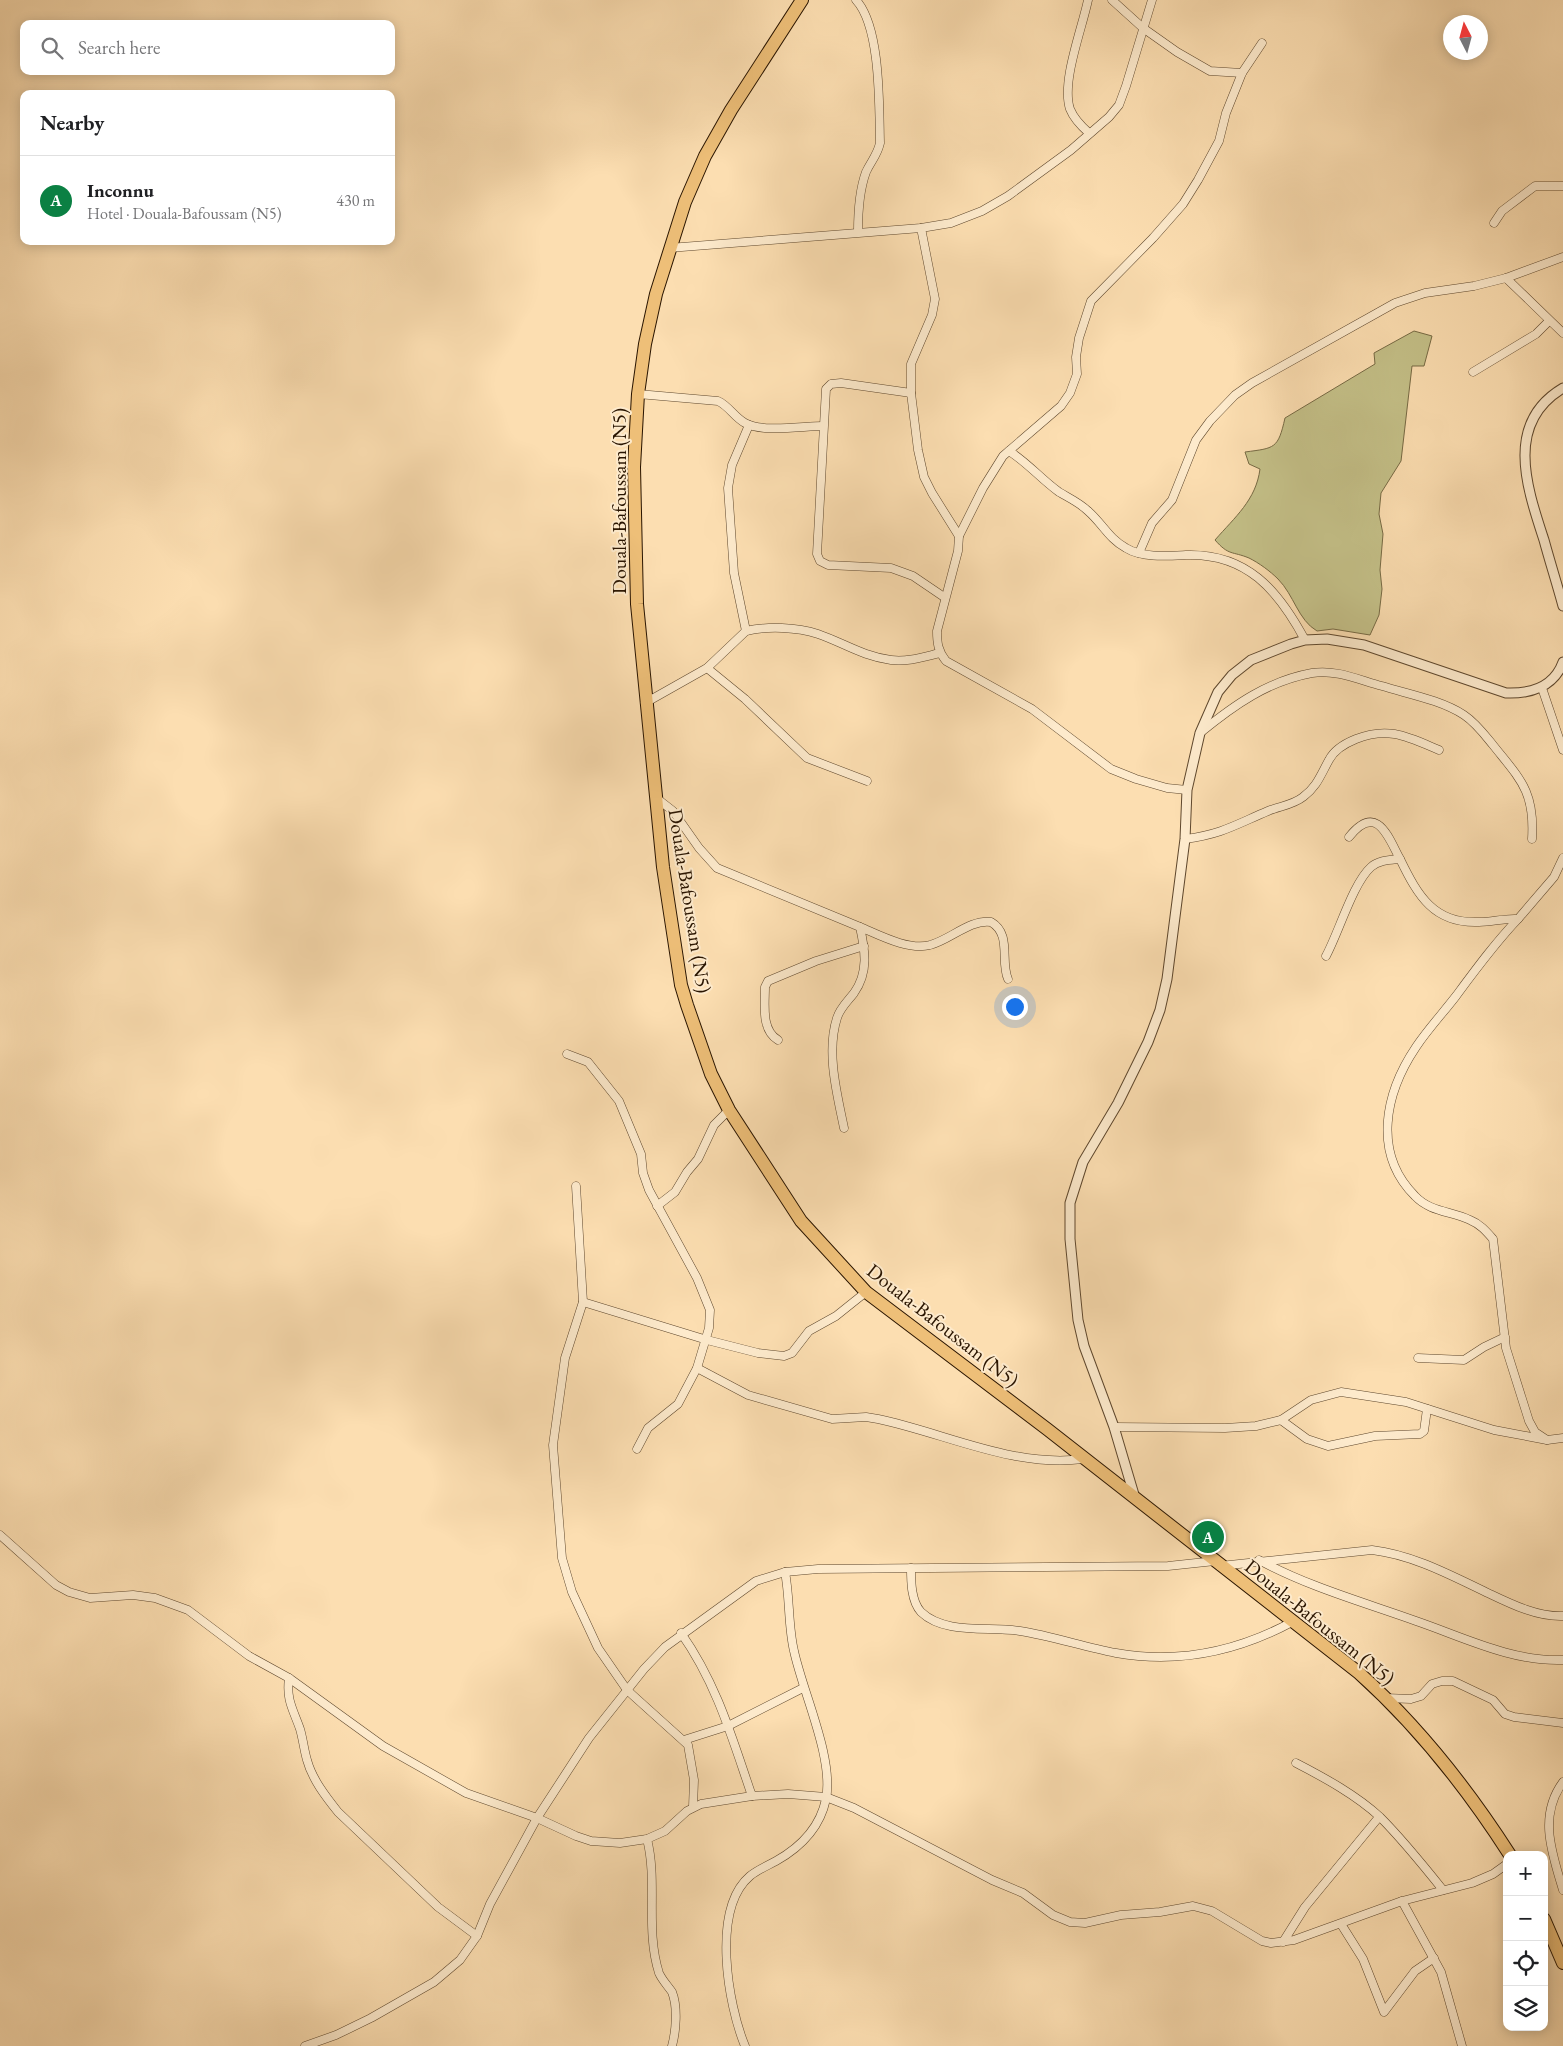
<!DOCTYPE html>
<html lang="en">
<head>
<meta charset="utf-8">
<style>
  :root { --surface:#fff; --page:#f6f6f6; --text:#202124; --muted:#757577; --line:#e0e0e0; --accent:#0b8043 }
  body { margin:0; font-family:"EB Garamond",serif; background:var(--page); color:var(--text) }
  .controls { position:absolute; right:15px; bottom:15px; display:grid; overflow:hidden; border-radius:10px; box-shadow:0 2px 12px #0003 }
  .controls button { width:45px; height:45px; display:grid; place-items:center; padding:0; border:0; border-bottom:1px solid var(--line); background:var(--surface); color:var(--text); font:25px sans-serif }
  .compass { position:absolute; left:1443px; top:15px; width:45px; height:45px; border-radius:50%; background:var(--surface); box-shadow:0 2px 12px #0003; rotate:354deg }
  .you { position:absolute; left:1014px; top:1006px; width:18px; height:18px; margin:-12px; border:4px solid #fff; border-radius:50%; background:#1a73e8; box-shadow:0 0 0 8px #1a73e833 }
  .badge { display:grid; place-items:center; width:32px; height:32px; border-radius:50%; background:var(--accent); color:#fff; font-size:16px; font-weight:700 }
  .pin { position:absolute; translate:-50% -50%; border:2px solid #fff; box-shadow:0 1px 5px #0006 }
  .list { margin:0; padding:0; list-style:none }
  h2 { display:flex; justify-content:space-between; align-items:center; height:65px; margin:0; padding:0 20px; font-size:21px }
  h2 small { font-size:16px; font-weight:400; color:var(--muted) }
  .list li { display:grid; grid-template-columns:32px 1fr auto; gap:15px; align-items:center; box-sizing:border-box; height:90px; padding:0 20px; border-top:1px solid var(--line) }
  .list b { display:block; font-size:19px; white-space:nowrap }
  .list p { margin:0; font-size:16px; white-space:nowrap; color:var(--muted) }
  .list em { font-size:16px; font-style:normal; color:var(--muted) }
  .icon { flex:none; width:28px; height:28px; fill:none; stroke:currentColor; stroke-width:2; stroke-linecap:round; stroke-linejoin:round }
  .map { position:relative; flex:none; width:1563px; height:2046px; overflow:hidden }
  .search { position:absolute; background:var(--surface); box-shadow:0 2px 12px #0003; left:20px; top:20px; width:375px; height:55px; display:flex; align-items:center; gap:12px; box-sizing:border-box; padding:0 18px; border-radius:10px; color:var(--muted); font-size:19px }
  .panel { position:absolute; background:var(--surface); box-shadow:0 2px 12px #0003; left:20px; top:90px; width:375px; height:155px; border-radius:10px }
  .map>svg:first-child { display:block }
  .green { fill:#c4c088; stroke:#776a44 }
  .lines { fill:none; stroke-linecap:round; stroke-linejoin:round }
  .minor-casing { stroke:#5e472d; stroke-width:9 }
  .tertiary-casing { stroke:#5e472d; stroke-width:11 }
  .trunk-casing { stroke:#2a1501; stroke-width:14 }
  .minor { stroke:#fdeacc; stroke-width:8 }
  .tertiary { stroke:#fdeacc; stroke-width:9 }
  .trunk { stroke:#eebf78; stroke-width:12 }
  .labels { text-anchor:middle; stroke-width:4; stroke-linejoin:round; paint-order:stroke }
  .street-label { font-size:20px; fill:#2a1501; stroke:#fdeacc }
</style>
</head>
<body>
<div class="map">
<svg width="1563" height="2046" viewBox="0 0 1563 2046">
  <rect width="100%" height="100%" fill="#fcdeb1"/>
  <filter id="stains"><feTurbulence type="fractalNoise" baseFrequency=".004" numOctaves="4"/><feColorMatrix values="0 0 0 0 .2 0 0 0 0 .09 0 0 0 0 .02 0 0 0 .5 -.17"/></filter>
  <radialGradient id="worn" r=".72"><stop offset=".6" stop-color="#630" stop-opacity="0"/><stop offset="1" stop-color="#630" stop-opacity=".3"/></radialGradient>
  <path class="green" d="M1414,331L1432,336L1424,366H1412L1401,461L1381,493L1379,514L1383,534L1380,570L1382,589L1379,615L1370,635L1333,629L1317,631C1298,620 1294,595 1278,579C1270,571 1259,563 1249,558C1232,551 1229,556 1215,540C1235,517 1256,500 1260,469L1249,464L1245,452C1275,448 1278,449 1285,418L1375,364L1374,353Z"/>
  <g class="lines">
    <defs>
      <g id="minor">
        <path d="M856,0C881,27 879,106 880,143C877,156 871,161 866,172C859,191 858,213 858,232"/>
        <path d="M1088,0C1082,29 1061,82 1070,109C1074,119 1081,126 1089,133"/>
        <polyline points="1112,0 1143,28 1177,52 1210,71 1242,73"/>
        <polyline points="1494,223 1502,211 1535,186 1563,186"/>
        <path d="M921,228L935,299L932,315L911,364V393L918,450L924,477L932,493L959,536L958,551L937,631C937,643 938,651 946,661L1032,709L1111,769L1136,779L1167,788L1187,790"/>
        <polyline points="669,248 921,228 951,223 982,211 1008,196 1071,150 1109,117 1119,105 1126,86 1152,0"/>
        <polyline points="1506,278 1563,333"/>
        <polyline points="1473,372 1536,334 1549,321"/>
        <polyline points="911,393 841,383 831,384 826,389 817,554 820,561 828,565 891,568 913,576 944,597"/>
        <path d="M638,394L718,401C729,406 734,417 745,423C763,433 803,426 823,426"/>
        <path d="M1009,451C1028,463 1042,480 1059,492C1069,498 1080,503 1088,511C1102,523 1109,539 1126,548C1142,558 1167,556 1186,555C1247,553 1278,590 1305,640"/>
        <polyline points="959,536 983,488 1003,456 1061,406 1070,393 1077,374 1076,357 1079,338 1091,301 1153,238 1183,204 1198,180 1219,141 1226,113 1242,73 1262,43"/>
        <polyline points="1139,553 1152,523 1172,500 1196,440 1210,421 1235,395 1252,383 1395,303 1425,293 1474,286 1506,278 1563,257"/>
        <polyline points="746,631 734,573 728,488 732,465 749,425"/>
        <polyline points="707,668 745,699 807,758 867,781"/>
        <polyline points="1542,688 1563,750"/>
        <path d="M645,703L707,668L746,631C767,626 797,627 818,634C844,643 862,656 891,660C908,662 923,657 940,653"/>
        <path d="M1200,733C1234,705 1268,681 1312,673C1336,669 1359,680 1382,686C1408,694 1441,700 1464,715C1476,723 1484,734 1493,745C1520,779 1535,791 1532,839"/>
        <path d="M655,797L673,811L699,848L717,868L860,927C865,950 869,972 854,993C848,1001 840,1008 837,1018C826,1052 837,1094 844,1128"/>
        <path d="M1349,837C1377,802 1388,837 1400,859"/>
        <path d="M1185,839C1222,834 1235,825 1268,811C1280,806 1293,805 1303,797C1317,787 1321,774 1329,760C1334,750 1346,743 1356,739C1389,726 1408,737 1439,750"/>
        <path d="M1518,919C1495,943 1476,969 1456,996C1443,1013 1428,1029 1416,1047C1385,1093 1372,1153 1415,1196C1430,1212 1451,1211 1470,1220C1480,1224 1486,1231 1493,1239L1506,1348L1529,1421L1535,1432L1547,1440"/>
        <path d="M860,927C879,935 909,951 930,945C950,940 970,919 991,922C1012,934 1000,961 1008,979"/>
        <path d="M1326,956C1339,932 1353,883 1371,867C1379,860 1390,860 1400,859C1418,896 1434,924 1479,922C1493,922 1504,918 1518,919L1554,877L1563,858"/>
        <path d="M778,1040C761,1030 765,1005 765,987L768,981L816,961L864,946"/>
        <polyline points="567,1054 588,1062 619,1101 641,1154 643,1173 649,1190 697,1278 710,1310 709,1328 697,1368 678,1404 648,1428 637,1449"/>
        <polyline points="576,1186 583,1302 565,1358 553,1445 562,1558 572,1592 598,1648 627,1690 688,1745 694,1780 693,1807"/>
        <polyline points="657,1206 675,1192 687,1172 698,1159 714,1125 729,1110"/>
        <polyline points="583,1302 707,1340 758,1353 784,1356 792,1353 809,1331 836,1316 866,1292"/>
        <polyline points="1418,1358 1464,1360 1484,1347 1505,1337"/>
        <path d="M697,1368L748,1395L832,1419L866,1417L878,1419C945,1433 1013,1468 1083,1459"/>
        <polyline points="1281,1420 1307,1439 1328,1446 1375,1436 1420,1434 1424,1431 1427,1409"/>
        <polyline points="1114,1427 1225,1428 1256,1426 1281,1420 1311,1400 1341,1392 1406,1402 1494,1430 1547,1440 1563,1438"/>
        <polyline points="0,1535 56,1585 69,1592 90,1598 133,1595 155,1598 188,1610 249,1656 289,1678 383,1746 466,1793 537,1818 576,1836 591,1841 620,1843 647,1839 665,1831 687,1811 701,1804 752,1796"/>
        <path d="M1259,1560C1309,1587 1363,1602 1416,1621C1463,1637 1512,1662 1563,1660"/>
        <path d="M1220,1566L1372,1550C1414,1555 1452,1576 1490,1594C1513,1605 1538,1617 1563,1616"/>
        <path d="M911,1568C911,1581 911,1601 921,1612C945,1635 989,1626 1020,1631C1052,1636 1084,1647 1116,1653C1178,1664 1238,1651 1292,1622"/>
        <path d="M681,1633C717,1684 732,1738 752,1796L788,1794L826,1797L854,1808L992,1880L1023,1893L1053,1915L1070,1922L1085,1923L1121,1915L1160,1912L1193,1906L1212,1911L1262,1941L1271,1943L1294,1940L1402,1901L1472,1883L1493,1874L1507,1864"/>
        <path d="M289,1678C286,1700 293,1709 300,1729C303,1739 304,1750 307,1760C312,1779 326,1797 338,1812L438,1907L477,1936"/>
        <polyline points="1386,1698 1411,1699 1421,1696 1432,1684 1442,1681 1453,1681 1493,1700 1505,1714 1514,1717 1563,1723"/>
        <polyline points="684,1740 728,1726 803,1688"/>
        <path d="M1296,1763C1325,1778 1356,1795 1380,1817C1403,1840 1423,1865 1443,1890"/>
        <path d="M1563,1782C1538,1816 1552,1853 1563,1890"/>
        <path d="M647,1839C658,1882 645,1929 659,1973C662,1980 668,1986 672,1992C678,2007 676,2031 672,2046"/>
        <polyline points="1402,1901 1441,1972 1462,2046"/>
        <polyline points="1341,1924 1363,1959 1384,2012 1415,1971 1434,1958"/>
        <polyline points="1283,1942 1305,1907 1379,1817"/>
        <polyline points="305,2046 336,2035 371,2018 434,1982 460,1960 477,1936 490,1904 537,1818 589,1738 644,1669 665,1647 756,1581 785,1572 818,1569 1168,1566 1215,1561"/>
        <path d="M745,2046C728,2005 711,1909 750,1876C757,1870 767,1866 776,1861C801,1847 820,1828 826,1799C834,1758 803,1693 794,1651C788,1626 790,1598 785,1572"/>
      </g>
      <g id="tertiary">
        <path d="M1563,388C1504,423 1527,488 1544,540C1550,562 1557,584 1563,606"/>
        <path d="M1135,1498L1114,1427L1084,1346L1078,1320L1070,1239V1203L1083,1162L1118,1103L1148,1042L1160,1010L1167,979L1185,839L1187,790L1200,733L1218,692L1232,675L1251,660L1291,644L1305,640L1327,639L1364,645L1506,693C1530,694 1554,687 1563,662"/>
      </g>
      <g id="trunk">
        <path d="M802,0L731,110L705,156L685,202L656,294L645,344L638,394L634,467L637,604L663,867L681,985L687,1005L711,1074L729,1110L801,1221L866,1292L1047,1429L1359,1673C1418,1726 1467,1788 1510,1855"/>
        <polyline points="1544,1919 1563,1963"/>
      </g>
    </defs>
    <use href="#minor" class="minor-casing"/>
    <use href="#tertiary" class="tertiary-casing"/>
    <use href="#trunk" class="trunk-casing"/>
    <use href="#minor" class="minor"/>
    <use href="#tertiary" class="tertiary"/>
    <use href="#trunk" class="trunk"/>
  </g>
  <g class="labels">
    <g class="street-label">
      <text transform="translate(619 501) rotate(-90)" y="7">Douala-Bafoussam (N5)</text>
      <text transform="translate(690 901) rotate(81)" y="7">Douala-Bafoussam (N5)</text>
      <text transform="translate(943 1325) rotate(38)" y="7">Douala-Bafoussam (N5)</text>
      <text transform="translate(1320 1622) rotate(39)" y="7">Douala-Bafoussam (N5)</text>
    </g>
  </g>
  <rect width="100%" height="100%" filter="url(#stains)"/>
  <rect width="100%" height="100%" fill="url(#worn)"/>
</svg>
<div class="controls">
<button>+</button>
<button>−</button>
<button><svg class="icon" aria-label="locate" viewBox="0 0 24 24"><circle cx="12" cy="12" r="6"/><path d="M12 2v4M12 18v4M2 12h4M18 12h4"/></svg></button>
<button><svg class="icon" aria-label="layers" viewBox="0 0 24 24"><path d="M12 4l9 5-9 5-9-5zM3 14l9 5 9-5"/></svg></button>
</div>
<svg class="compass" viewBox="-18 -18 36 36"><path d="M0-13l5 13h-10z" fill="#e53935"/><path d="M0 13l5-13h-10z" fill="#757577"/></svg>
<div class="you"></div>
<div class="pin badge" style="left:1208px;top:1537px">A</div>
<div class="search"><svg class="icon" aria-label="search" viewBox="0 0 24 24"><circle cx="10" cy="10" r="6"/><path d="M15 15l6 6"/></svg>Search here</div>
<section class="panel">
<h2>Nearby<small></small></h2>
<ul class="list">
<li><span class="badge">A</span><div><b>Inconnu</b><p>Hotel · Douala-Bafoussam (N5)</p></div><em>430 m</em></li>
</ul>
</section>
</div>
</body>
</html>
